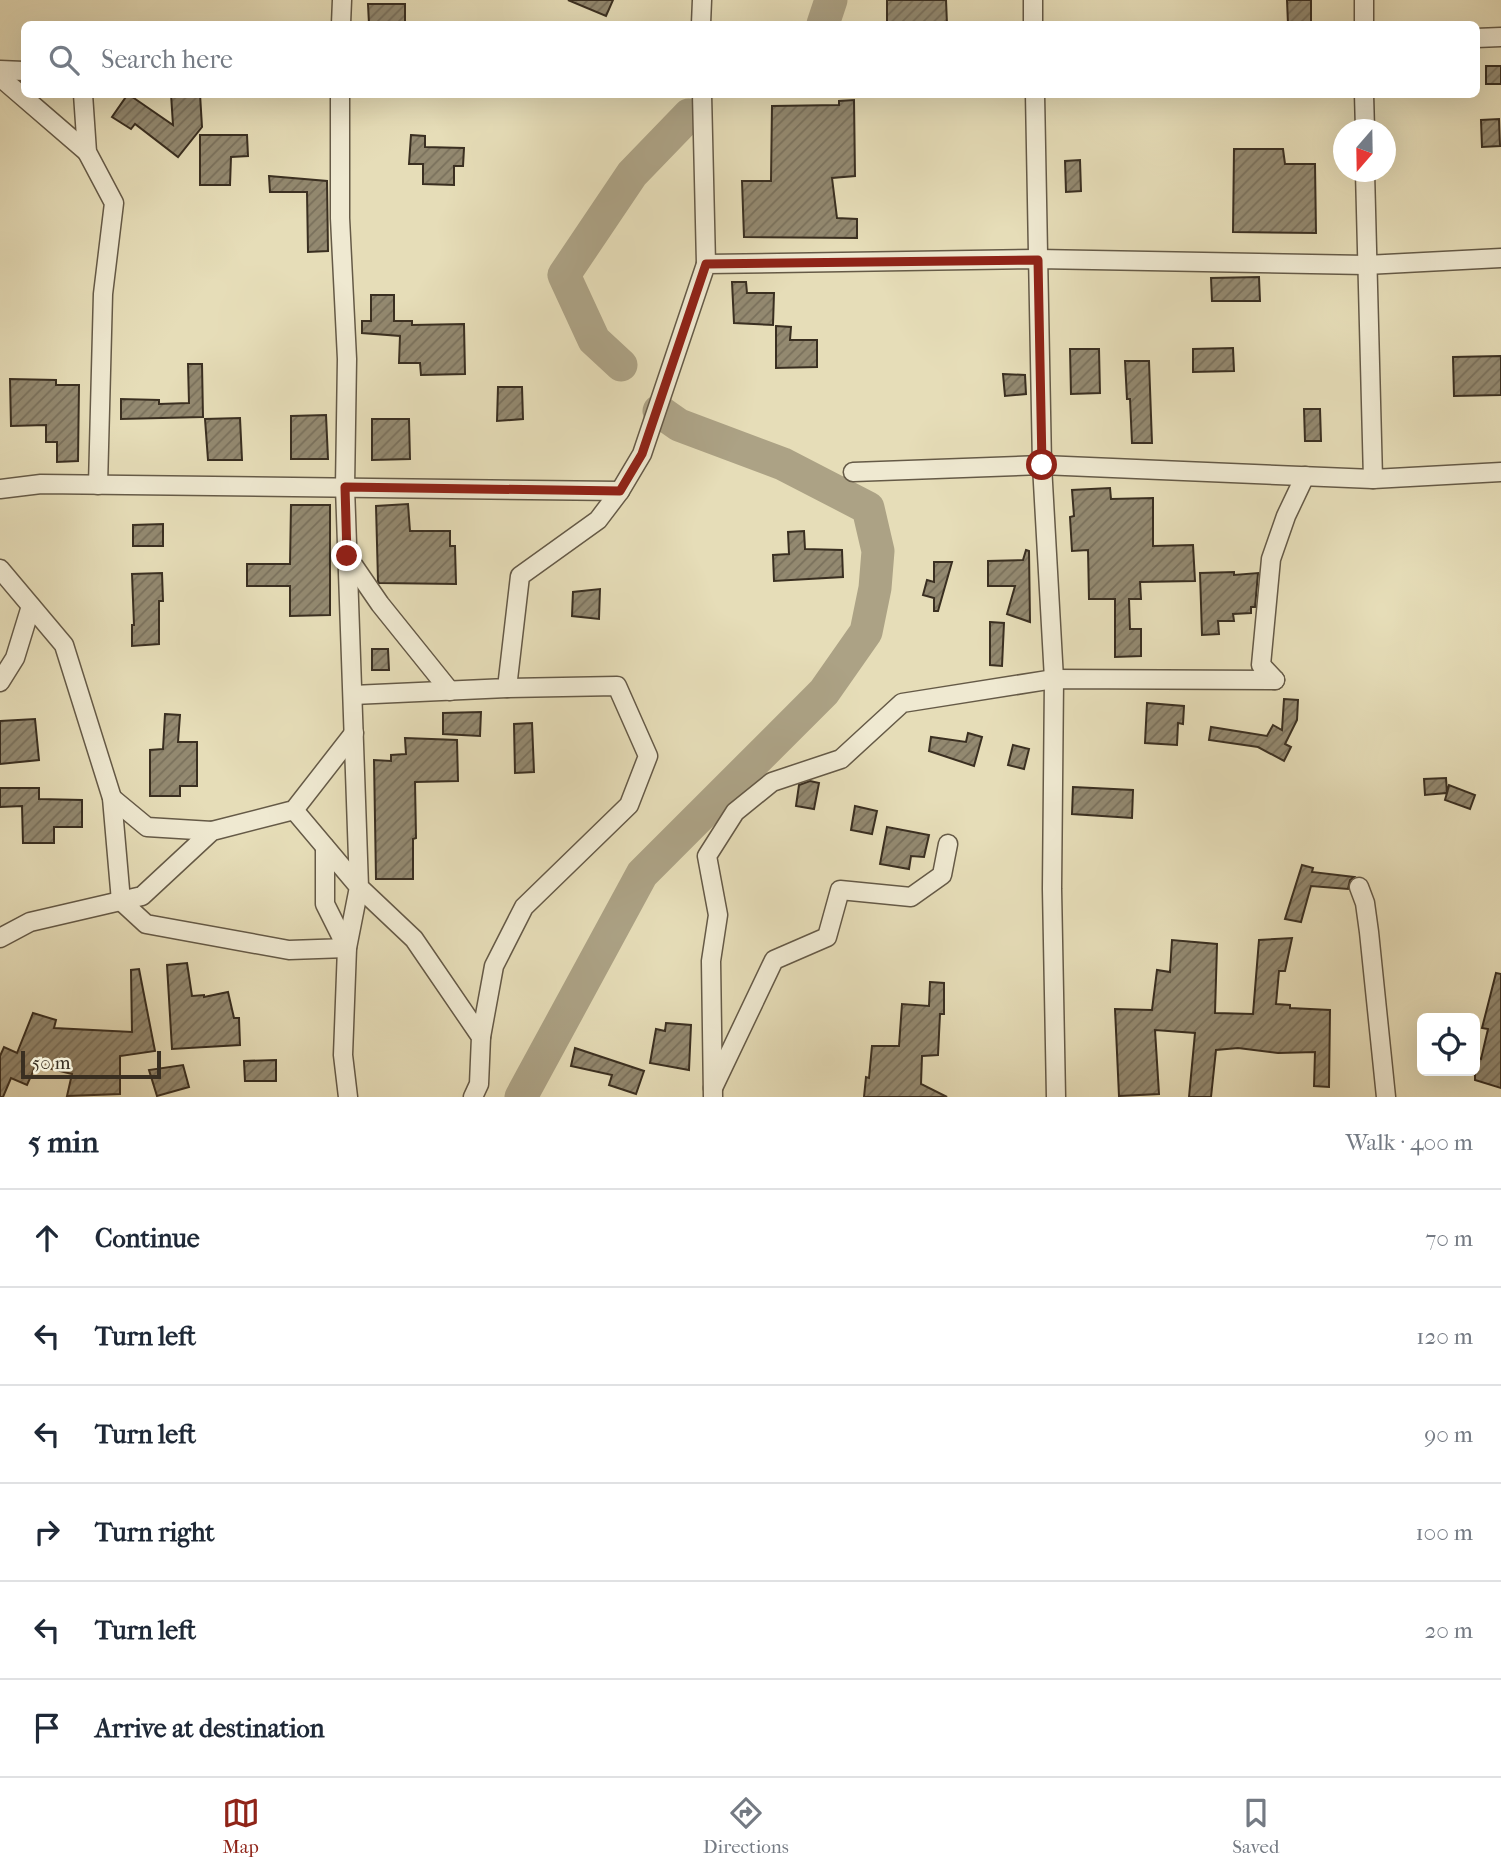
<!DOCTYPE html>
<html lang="en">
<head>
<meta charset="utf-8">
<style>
  :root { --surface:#fff; --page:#f2f2f3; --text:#1f2937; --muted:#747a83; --line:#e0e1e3; --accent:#8f2418 }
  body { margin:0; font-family:"IM FELL French Canon",serif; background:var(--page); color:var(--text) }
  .controls { position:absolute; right:21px; bottom:21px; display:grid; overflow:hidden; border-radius:10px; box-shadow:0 7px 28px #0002 }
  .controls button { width:63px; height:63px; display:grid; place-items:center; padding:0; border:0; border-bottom:2px solid var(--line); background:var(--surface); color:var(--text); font:35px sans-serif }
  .compass { position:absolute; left:1333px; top:119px; width:63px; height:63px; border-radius:50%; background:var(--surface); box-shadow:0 7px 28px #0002; rotate:200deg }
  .scale { position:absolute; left:21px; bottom:18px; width:140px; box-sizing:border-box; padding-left:7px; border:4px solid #3a2f21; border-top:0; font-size:19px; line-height:24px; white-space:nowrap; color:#3a2f21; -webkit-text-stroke:5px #efe9d1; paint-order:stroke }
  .stop { position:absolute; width:21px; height:21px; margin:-16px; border:5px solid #8f2418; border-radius:50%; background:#fff }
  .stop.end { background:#8f2418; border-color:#fff; box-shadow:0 2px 7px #0008 }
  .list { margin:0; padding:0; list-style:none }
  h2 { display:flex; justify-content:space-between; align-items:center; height:91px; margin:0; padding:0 28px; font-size:30px }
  h2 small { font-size:23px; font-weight:400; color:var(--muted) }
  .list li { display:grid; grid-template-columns:46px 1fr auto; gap:21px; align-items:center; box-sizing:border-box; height:98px; padding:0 28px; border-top:2px solid var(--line) }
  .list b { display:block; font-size:26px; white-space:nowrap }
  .list em { font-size:23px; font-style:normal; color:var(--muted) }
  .icon { flex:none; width:38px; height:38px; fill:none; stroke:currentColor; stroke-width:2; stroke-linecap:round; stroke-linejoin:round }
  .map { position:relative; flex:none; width:1501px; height:1097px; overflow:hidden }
  .search { position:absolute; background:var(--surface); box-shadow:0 7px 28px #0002; left:21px; right:21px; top:21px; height:77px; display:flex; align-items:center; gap:18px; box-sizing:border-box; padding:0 24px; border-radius:10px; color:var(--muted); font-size:26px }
  .sheet { height:679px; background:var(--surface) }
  nav { display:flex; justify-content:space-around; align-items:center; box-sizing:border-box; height:98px; border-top:2px solid var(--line); background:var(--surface); font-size:19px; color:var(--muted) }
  nav a { display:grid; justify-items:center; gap:4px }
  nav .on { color:var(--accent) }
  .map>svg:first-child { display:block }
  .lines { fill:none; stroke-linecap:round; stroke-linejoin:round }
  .river { stroke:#aca285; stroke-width:33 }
  .building { fill:url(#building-hatch); stroke:#3a2f21; stroke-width:2 }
  .minor-casing { stroke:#655a47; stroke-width:21 }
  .minor { stroke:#efe9d1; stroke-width:18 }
  .route { stroke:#8f2418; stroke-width:9 }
</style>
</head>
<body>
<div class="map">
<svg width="1501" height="1097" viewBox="0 0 1501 1097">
  <defs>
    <pattern id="building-hatch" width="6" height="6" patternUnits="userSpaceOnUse" patternTransform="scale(1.75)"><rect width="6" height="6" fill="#938970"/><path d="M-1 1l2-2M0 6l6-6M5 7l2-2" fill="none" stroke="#79705c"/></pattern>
  </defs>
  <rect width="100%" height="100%" fill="#e6ddb8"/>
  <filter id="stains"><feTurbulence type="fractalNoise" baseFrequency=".00286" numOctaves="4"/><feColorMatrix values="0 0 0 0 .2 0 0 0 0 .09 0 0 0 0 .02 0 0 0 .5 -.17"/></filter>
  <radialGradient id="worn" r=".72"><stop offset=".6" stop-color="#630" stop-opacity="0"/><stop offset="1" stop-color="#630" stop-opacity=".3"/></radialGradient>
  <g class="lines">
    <g class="river">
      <polyline points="823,24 831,0"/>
      <polyline points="621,365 594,340 564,275 632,174 689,115"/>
      <polyline points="521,1097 642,874 824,692 866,632 875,588 878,551 868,508 783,464 679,425 659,411"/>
    </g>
  </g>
  <g class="building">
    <polygon points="568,0 613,0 606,16"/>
    <polygon points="887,0 946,0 947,24 887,24"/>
    <polygon points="1287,0 1311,0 1311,24 1288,24"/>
    <polygon points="368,4 405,4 405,24 369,24"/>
    <rect x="1486" y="66" width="15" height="18"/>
    <polygon points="128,94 173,125 171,94 200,94 202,127 178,157 135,124 131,129 112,117"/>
    <polygon points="854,100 855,176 832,178 837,218 857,219 857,238 744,237 742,181 771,181 772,106 839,105 839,101"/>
    <polygon points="1499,119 1500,146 1482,147 1481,120"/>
    <polygon points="200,135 247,135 248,156 231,157 230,185 200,185"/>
    <polygon points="411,135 425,136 425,147 464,148 463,166 454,166 454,185 423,184 423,164 409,164"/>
    <polygon points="1234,149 1283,149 1285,164 1315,164 1316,233 1233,232"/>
    <polygon points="1080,160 1081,191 1066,192 1065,161"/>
    <polygon points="269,176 327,181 328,251 308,252 307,192 270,192"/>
    <polygon points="1259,277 1260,301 1212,301 1211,278"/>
    <polygon points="732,282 746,282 747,293 774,293 773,325 734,323"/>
    <polygon points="371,295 394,295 394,321 412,321 412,325 464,324 465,374 421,375 420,363 399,363 400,336 362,333 362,321 371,321"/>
    <polygon points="776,326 791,327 790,340 817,340 817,367 776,368"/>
    <polygon points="1233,348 1234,371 1193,372 1193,349"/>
    <polygon points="1070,349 1099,349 1100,393 1071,394"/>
    <polygon points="1501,356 1501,395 1454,396 1453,357"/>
    <polygon points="1125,361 1149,361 1152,443 1132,443 1130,399 1127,399"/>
    <polygon points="188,364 202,364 203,417 121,419 121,399 159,400 159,404 189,403"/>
    <polygon points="1003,374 1025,375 1026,394 1005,396"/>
    <polygon points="10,379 56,380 56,385 79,385 78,461 57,462 57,442 46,442 46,425 11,426"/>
    <polygon points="498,387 522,387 523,419 497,421"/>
    <polygon points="1304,409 1320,409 1321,441 1305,441"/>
    <polygon points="326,415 328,459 291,459 291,416"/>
    <polygon points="240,418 242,460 208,460 205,419"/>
    <polygon points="372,419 409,419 410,459 372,460"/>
    <polygon points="1110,488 1111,499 1153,498 1153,546 1193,545 1195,581 1140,582 1141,599 1129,599 1130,629 1141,629 1141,656 1115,657 1115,599 1089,599 1088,550 1072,551 1070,517 1074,516 1072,490"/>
    <polygon points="408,504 410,531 450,531 450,546 455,546 456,584 379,583 378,581 376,506"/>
    <polygon points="291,505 330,505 330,615 290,616 290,586 247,586 247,564 290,564"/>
    <polygon points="163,524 163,546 133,546 133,525"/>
    <polygon points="804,531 805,549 842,550 843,577 774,581 773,555 789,554 788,532"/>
    <polygon points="1026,550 1029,551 1030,622 1007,614 1015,586 988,586 988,561 1023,560"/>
    <polygon points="934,562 952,562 938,611 934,611 934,598 923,595 927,580 934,582"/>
    <polygon points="1234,572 1234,575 1258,573 1255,607 1251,607 1251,613 1233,614 1234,621 1218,621 1219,634 1202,635 1200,573"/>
    <polygon points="162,573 163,601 159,601 159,644 132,646 132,625 134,625 132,574"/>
    <polygon points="600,589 599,619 572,616 573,592"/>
    <polygon points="990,622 1004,623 1002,666 990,665"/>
    <polygon points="372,649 388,649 389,670 372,670"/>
    <polygon points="1284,699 1298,700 1297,720 1285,744 1291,747 1284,761 1258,747 1209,740 1211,727 1267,736 1273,725 1282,730"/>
    <polygon points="1147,703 1184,706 1183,724 1178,723 1177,745 1145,743"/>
    <polygon points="481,712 480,736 443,734 443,713"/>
    <polygon points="165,714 180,715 178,742 197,742 197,786 180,786 180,796 150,796 150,750 163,749"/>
    <polygon points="35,719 39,760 0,764 0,721"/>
    <polygon points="532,723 534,772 515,773 514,724"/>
    <polygon points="968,733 982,737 974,766 929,751 931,737 966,742"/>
    <polygon points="405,738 457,740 458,781 415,782 416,838 413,839 413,879 376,879 374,760 391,761 391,755 406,754"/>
    <polygon points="1013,745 1029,749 1024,769 1008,765"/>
    <polygon points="1446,778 1447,793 1449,785 1475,795 1470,809 1445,800 1447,793 1425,795 1424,779"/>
    <polygon points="810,781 819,783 814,809 796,806 799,785"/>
    <polygon points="1073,787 1133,790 1132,818 1072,814"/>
    <polygon points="0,788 39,788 39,799 82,800 82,827 54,827 54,843 23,843 22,806 0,807"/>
    <polygon points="855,806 877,811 872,834 851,830"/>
    <polygon points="887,827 929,835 924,857 911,856 909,869 880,864"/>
    <polygon points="1302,865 1313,868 1312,872 1354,877 1350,880 1348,889 1311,886 1301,922 1285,919"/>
    <polygon points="1292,938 1285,971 1279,971 1276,1004 1290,1005 1290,1008 1330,1010 1329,1087 1314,1086 1315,1052 1278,1053 1238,1048 1216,1050 1211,1097 1189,1097 1195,1033 1155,1030 1159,1094 1119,1096 1115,1009 1152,1010 1157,970 1170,972 1172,940 1217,944 1215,1013 1253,1014 1259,940"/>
    <polygon points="187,963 192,996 204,995 204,997 228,992 234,1018 239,1018 240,1045 172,1049 167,965"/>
    <polygon points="139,969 155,1051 120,1056 120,1094 67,1096 72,1074 36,1065 27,1085 11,1078 3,1097 0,1097 0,1056 4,1047 17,1053 33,1013 56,1020 54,1028 132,1032 131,970"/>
    <polygon points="1496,973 1501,974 1501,1088 1475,1080 1475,1057 1481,1059 1488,1029 1482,1028"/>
    <polygon points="930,982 944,983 944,1014 940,1014 938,1055 922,1056 921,1084 947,1097 864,1097 866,1077 869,1078 872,1046 899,1046 902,1004 929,1006"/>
    <polygon points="666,1023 691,1025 689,1070 650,1063 656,1029 665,1031"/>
    <polygon points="575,1048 644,1071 636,1094 609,1085 612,1075 571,1066"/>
    <polygon points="276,1060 276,1081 245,1081 244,1061"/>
    <polygon points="183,1065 189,1087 157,1096 149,1070"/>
  </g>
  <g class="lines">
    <defs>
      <g id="minor">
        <polyline points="1033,0 1033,24"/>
        <polyline points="1364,0 1364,24"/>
        <polyline points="341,24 342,0"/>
        <polyline points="701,24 702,0"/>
        <polyline points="1476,38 1501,37"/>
        <polyline points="0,70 24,71"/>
        <polyline points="0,77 87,152"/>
        <polyline points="83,94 87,152 114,203 103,294 98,485"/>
        <polyline points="340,94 340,218 347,359 345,487 359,887 414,939 481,1037 479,1084 473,1097"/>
        <polyline points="702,94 706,264"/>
        <polyline points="1035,94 1042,465 1054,679 1052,889 1056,1097"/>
        <polyline points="1364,94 1365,130"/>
        <polyline points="1365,172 1373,479 1501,472"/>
        <polyline points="853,472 1042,465 1373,479"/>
        <polyline points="0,489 41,484 620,491"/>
        <polyline points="347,556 380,604 450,691"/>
        <polyline points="0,569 64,645 112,798 121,901 146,924 289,950 347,948 325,904 325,847"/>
        <polyline points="1275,680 1261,665 1271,559 1286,516 1305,476"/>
        <polyline points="0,682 15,658 31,606"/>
        <polyline points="353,695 507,688 520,576 598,520 620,491 642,454 706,264 1038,259 1366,265 1501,258"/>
        <polyline points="112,798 147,827 212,831"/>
        <polyline points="294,810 359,887 347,948 343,1055 348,1097"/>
        <polyline points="1359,887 1365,903 1369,932 1386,1097"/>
        <polyline points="0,938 30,922 142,896 212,831 294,810 354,733"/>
        <polyline points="481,1037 494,966 524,907 629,805 648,756 617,686 507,688"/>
        <polyline points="713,1088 774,960 827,937 840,890 911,897 942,875 948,844"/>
        <polyline points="713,1097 711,961 718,915 707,856 735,812 772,782 841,759 902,703 1054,679 1275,680"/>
      </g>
    </defs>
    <use href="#minor" class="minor-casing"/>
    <use href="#minor" class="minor"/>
  </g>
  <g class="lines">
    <polyline class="route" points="347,556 345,487 620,491 642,454 706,264 1038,260 1042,465"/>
  </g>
  <rect width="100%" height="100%" filter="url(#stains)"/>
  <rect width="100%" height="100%" fill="url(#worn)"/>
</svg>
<div class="controls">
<button><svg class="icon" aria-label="locate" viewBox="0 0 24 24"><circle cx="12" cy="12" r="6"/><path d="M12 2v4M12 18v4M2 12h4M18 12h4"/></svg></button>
</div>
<svg class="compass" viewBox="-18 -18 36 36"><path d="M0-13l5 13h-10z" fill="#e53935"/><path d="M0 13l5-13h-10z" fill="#747a83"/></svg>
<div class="scale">50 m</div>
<div class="stop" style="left:1042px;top:465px"></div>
<div class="stop end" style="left:347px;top:556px"></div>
<div class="search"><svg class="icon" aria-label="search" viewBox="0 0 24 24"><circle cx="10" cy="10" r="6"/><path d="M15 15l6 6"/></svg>Search here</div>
</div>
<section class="sheet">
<h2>5 min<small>Walk · 400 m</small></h2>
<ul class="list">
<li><svg class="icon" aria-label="ahead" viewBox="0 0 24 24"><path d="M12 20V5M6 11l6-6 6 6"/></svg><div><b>Continue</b></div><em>70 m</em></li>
<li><svg class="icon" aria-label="left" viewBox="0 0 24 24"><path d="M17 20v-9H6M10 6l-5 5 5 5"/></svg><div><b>Turn left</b></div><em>120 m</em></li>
<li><svg class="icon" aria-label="left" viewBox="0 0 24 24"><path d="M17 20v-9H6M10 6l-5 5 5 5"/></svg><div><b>Turn left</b></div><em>90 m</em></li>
<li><svg class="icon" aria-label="right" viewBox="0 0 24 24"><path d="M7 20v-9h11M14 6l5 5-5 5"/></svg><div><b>Turn right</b></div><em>100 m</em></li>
<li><svg class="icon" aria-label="left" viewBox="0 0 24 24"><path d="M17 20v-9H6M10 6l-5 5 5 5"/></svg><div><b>Turn left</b></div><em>20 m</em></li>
<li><svg class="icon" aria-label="arrive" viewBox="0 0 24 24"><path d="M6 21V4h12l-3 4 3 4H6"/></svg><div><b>Arrive at destination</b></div></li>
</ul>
</section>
<nav>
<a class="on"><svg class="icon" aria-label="map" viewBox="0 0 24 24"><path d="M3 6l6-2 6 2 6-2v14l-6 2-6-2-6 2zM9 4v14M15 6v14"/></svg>Map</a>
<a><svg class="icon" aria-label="directions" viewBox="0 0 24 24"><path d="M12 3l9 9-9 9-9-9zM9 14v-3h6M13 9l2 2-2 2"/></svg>Directions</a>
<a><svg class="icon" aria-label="saved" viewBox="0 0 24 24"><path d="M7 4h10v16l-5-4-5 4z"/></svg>Saved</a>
</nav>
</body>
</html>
